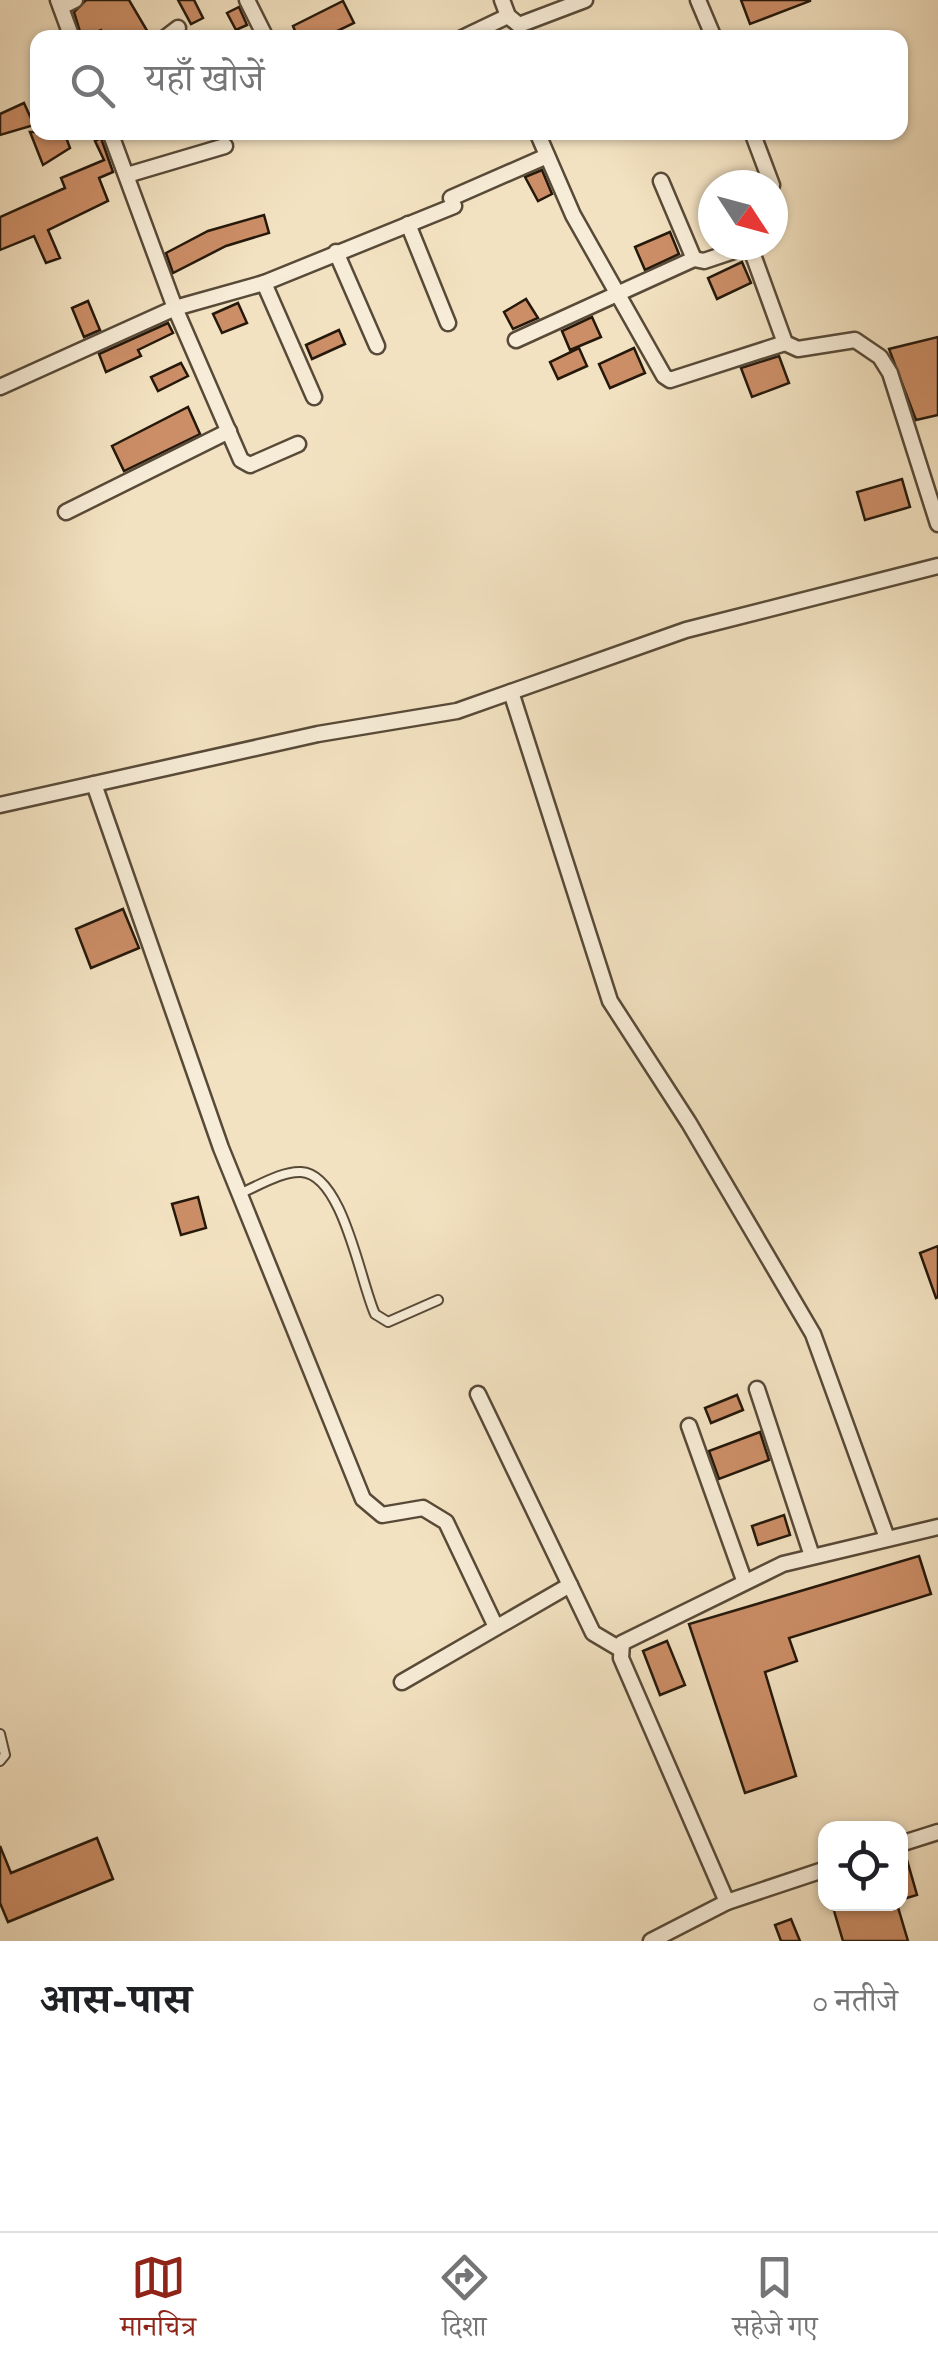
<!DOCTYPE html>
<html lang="hi">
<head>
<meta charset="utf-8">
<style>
  :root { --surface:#fff; --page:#f2f2f2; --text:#202124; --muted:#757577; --line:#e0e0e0; --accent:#8f2418 }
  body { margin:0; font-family:"IM FELL Double Pica","Noto Serif Devanagari",serif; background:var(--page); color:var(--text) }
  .controls { position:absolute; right:30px; bottom:30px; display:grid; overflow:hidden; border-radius:20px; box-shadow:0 2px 8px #0004 }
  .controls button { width:90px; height:90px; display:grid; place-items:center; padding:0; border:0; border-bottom:2px solid var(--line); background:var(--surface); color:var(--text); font:50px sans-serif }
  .compass { position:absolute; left:698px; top:170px; width:90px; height:90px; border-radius:50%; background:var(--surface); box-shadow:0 2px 8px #0004; rotate:126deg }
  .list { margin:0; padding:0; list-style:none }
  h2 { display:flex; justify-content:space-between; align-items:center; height:130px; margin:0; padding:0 40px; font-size:42px }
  h2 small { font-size:32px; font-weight:400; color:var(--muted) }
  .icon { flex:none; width:55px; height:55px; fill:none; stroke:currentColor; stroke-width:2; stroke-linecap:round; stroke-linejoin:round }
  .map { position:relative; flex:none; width:938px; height:1941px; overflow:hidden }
  .search { position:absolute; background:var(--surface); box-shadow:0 2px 8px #0004; left:30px; right:30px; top:30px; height:110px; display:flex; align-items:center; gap:25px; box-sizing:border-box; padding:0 35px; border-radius:20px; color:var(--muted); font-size:38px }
  .sheet { height:290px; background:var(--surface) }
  nav { display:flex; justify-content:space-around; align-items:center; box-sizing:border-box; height:140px; border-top:2px solid var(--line); background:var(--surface); font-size:28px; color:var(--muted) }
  nav a { display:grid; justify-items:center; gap:5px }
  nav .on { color:var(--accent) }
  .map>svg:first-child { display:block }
  .building { fill:#cc8e67; stroke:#24180b; stroke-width:2.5 }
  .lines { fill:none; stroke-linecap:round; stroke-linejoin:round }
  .lane-casing { stroke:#584a38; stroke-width:12 }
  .street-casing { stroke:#584a38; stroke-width:19 }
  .lane { stroke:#f7ecd7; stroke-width:8 }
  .street { stroke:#f7ecd7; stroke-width:14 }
</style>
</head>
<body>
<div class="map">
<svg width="938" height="1941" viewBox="0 0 938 1941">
  <rect width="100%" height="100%" fill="#f3e2c1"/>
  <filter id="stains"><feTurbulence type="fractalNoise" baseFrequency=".002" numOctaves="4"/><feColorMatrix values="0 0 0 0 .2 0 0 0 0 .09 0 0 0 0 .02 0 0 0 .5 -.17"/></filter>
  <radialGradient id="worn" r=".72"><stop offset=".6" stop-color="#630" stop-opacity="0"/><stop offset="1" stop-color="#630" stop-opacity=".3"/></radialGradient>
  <g class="building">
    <polygon points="86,0 129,0 149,34 105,38 101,30 82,38 74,12"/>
    <polygon points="178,0 194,0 203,18 191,24"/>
    <polygon points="741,0 810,0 810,1 750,24"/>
    <polygon points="343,1 354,23 323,38 298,38 293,26"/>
    <polygon points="239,7 247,25 236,30 227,13"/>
    <polygon points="24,103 34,125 0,135 0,114"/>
    <polygon points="30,132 51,132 53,137 64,132 70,148 43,165"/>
    <polygon points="101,138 113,172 99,178 108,201 48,230 60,258 46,263 34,236 0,250 0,217 65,188 61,178 104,160 95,141"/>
    <polygon points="542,170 552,194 538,201 525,177"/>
    <polygon points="264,215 269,233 226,246 173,273 166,253 208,231"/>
    <polygon points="670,232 679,254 645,270 635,247"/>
    <polygon points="742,262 751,283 717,299 708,278"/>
    <polygon points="526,299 538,318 513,329 504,312"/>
    <polygon points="88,301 100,330 84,337 72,308"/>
    <polygon points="238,303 247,323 222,333 213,314"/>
    <polygon points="592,317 601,337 570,350 562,331"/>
    <polygon points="168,323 173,333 138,350 141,356 106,372 99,354"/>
    <polygon points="339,330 345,344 312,359 306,345"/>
    <polygon points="938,337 938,415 916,420 889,349"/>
    <polygon points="579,348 587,366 558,379 550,362"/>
    <polygon points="634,348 645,373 610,388 599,364"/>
    <polygon points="779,356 789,383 752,397 741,368"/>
    <polygon points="181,363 188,376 158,391 151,377"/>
    <polygon points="188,407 200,434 124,471 112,446"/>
    <polygon points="902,479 910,507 865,520 857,492"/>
    <polygon points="123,909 139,948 91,968 76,929"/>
    <polygon points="198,1197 206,1228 181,1235 172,1204"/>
    <polygon points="938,1246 938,1297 936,1298 920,1253"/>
    <polygon points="737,1395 743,1410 711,1423 705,1408"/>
    <polygon points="760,1432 769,1460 719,1479 709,1451"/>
    <polygon points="784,1515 790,1535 758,1545 752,1526"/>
    <polygon points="919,1556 931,1594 789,1638 797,1661 765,1672 796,1776 745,1793 689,1624"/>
    <polygon points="667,1641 685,1685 660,1695 643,1651"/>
    <polygon points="97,1838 113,1879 8,1922 0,1903 0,1846 11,1873"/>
    <polygon points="905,1853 917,1895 900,1900 900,1854"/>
    <polygon points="832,1904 897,1904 908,1941 843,1941"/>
    <polygon points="791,1919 800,1941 781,1941 775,1925"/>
  </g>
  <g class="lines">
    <defs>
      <g id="lane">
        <path d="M241,1193C258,1186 282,1171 301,1172C343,1174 360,1281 375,1314L388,1322L438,1300"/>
        <polyline points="0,1734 5,1755 0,1761"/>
      </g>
      <g id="street">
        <polyline points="58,0 72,38"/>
        <polyline points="247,0 266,38"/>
        <polyline points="502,0 508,16 519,25 585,0"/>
        <polyline points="698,0 714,38"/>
        <polyline points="61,7 75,0"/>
        <polyline points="165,38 178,28"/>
        <polyline points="462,38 508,16"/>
        <polyline points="110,132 175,308 241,460 250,465 298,444"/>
        <polyline points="537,132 573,215 664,376 670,380 785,343"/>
        <polyline points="752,132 772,185"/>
        <polyline points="127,175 225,146"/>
        <polyline points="661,181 694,259 704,261 746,247 752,252 785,343 798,349 855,340 880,357 890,373 938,524"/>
        <polyline points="451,198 547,156"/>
        <polyline points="408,224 448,323"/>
        <polyline points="336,252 377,346"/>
        <polyline points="264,283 314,397"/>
        <polyline points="516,340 694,259"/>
        <polyline points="0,387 175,308 264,283 454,206"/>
        <polyline points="66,512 229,431"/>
        <polyline points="511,692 610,1001 689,1123 813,1334 887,1538"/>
        <polyline points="94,784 221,1148 363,1499 382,1515 423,1508 446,1522 496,1627"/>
        <polyline points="0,805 318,734 457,711 686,630 938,566"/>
        <polyline points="757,1389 812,1556"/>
        <polyline points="478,1394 593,1633 620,1649"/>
        <polyline points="689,1426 744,1580"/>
        <polyline points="402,1682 570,1585"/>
        <polyline points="900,1844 938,1832"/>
        <polyline points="727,1902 621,1658 622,1643 783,1564 938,1527"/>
        <polyline points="651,1941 727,1902 826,1869"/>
      </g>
    </defs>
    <use href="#lane" class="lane-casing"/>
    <use href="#street" class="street-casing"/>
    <use href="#lane" class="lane"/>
    <use href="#street" class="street"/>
  </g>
  <rect width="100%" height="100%" filter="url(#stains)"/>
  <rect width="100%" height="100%" fill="url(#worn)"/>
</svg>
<div class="controls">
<button><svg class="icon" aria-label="locate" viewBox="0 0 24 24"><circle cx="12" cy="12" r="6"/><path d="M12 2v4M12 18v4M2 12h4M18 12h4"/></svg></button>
</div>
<svg class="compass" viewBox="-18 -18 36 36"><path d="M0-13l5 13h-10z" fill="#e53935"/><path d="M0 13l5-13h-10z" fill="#757577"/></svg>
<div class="search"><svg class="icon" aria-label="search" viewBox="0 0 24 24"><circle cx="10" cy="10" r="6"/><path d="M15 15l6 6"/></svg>यहाँ खोजें</div>
</div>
<section class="sheet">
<h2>आस-पास<small>0 नतीजे</small></h2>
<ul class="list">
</ul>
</section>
<nav>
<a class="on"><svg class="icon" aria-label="map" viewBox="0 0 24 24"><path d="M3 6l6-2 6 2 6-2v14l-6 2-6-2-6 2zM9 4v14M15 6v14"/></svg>मानचित्र</a>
<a><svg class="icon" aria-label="directions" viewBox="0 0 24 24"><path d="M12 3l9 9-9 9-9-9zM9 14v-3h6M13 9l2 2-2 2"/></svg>दिशा</a>
<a><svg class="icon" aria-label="saved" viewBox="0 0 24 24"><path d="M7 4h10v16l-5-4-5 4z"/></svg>सहेजे गए</a>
</nav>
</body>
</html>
